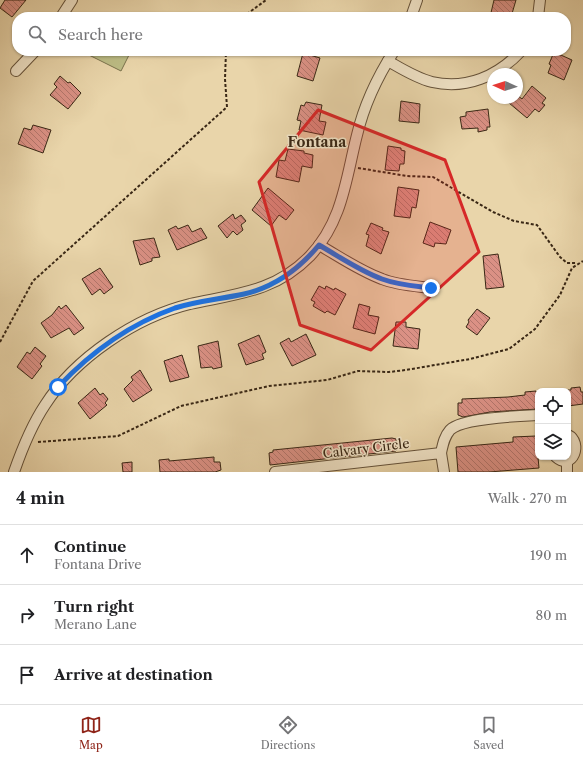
<!DOCTYPE html>
<html lang="en">
<head>
<meta charset="utf-8">
<style>
  :root { --surface:#fff; --page:#f2f2f2; --text:#202124; --muted:#757577; --line:#e0e0e0; --accent:#8f2418 }
  body { margin:0; font-family:"Libre Caslon Text",serif; background:var(--page); color:var(--text) }
  .controls { position:absolute; right:12px; bottom:12px; display:grid; overflow:hidden; border-radius:8px; box-shadow:0 1px 3px #0004 }
  .controls button { width:36px; height:36px; display:grid; place-items:center; padding:0; border:0; border-bottom:1px solid var(--line); background:var(--surface); color:var(--text); font:20px sans-serif }
  .compass { position:absolute; left:487px; top:68px; width:36px; height:36px; border-radius:50%; background:var(--surface); box-shadow:0 1px 3px #0004; rotate:273deg }
  .stop { position:absolute; width:12px; height:12px; margin:-9px; border:3px solid #1a73e8; border-radius:50%; background:#fff }
  .stop.end { background:#1a73e8; border-color:#fff; box-shadow:0 1px 4px #0008 }
  .list { margin:0; padding:0; list-style:none }
  h2 { display:flex; justify-content:space-between; align-items:center; height:52px; margin:0; padding:0 16px; font-size:17px }
  h2 small { font-size:13px; font-weight:400; color:var(--muted) }
  .list li { display:grid; grid-template-columns:26px 1fr auto; gap:12px; align-items:center; box-sizing:border-box; height:60px; padding:0 16px; border-top:1px solid var(--line) }
  .list b { display:block; font-size:15px; white-space:nowrap }
  .list p { margin:0; font-size:13px; white-space:nowrap; color:var(--muted) }
  .list em { font-size:13px; font-style:normal; color:var(--muted) }
  .icon { flex:none; width:22px; height:22px; fill:none; stroke:currentColor; stroke-width:2; stroke-linecap:round; stroke-linejoin:round }
  .map { position:relative; flex:none; width:583px; height:472px; overflow:hidden }
  .search { position:absolute; background:var(--surface); box-shadow:0 1px 3px #0004; left:12px; right:12px; top:12px; height:44px; display:flex; align-items:center; gap:10px; box-sizing:border-box; padding:0 14px; border-radius:16px; color:var(--muted); font-size:15px }
  .sheet { height:232px; background:var(--surface) }
  nav { display:flex; justify-content:space-around; align-items:center; box-sizing:border-box; height:56px; border-top:1px solid var(--line); background:var(--surface); font-size:11px; color:var(--muted) }
  nav a { display:grid; justify-items:center; gap:2px }
  nav .on { color:var(--accent) }
  .map>svg:first-child { display:block }
  .green { fill:#bcbc85; stroke:#7a724d }
  .building { fill:url(#building-back-hatch); stroke:#392715 }
  .lines { fill:none; stroke-linecap:round; stroke-linejoin:round }
  .minor-casing { stroke:#65523a; stroke-width:12 }
  .path { stroke:#392715; stroke-width:2; stroke-dasharray:3 2; stroke-linecap:butt }
  .minor { stroke:#f1e4c8; stroke-width:10 }
  .route { stroke:#1a73e8; stroke-width:5 }
  .marked { fill:#d62828; fill-opacity:0.2; stroke:#d62828; stroke-width:3; stroke-linejoin:round }
  .labels { text-anchor:middle; stroke-width:3; stroke-linejoin:round; paint-order:stroke }
  .street-label { font-size:13px; fill:#392715; stroke:#f1e4c8 }
  .neighbourhood-label { font-size:14px; font-weight:bold; fill:#392715; stroke:#f1e4c8 }
</style>
</head>
<body>
<div class="map">
<svg width="583" height="472" viewBox="0 0 583 472">
  <defs>
    <pattern id="building-back-hatch" width="6" height="6" patternUnits="userSpaceOnUse"><rect width="6" height="6" fill="#db9185"/><path d="M-1 5l2 2M0 0l6 6M5-1l2 2" fill="none" stroke="#b3766c"/></pattern>
  </defs>
  <rect width="100%" height="100%" fill="#e9d5aa"/>
  <filter id="stains"><feTurbulence type="fractalNoise" baseFrequency=".005" numOctaves="4"/><feColorMatrix values="0 0 0 0 .2 0 0 0 0 .09 0 0 0 0 .02 0 0 0 .5 -.17"/></filter>
  <radialGradient id="worn" r=".72"><stop offset=".6" stop-color="#630" stop-opacity="0"/><stop offset="1" stop-color="#630" stop-opacity=".3"/></radialGradient>
  <polygon class="green" points="88,51 121,51 129,55 121,71 87,54"/>
  <g class="building">
    <polygon points="5,0 26,0 12,17 0,8"/>
    <polygon points="494,0 516,0 511,17 490,17"/>
    <polygon points="554,52 572,60 564,80 548,73 551,65 549,64"/>
    <polygon points="303,53 320,58 313,81 297,76"/>
    <polygon points="60,76 68,83 70,82 81,93 68,109 50,95 57,87 54,84"/>
    <polygon points="532,86 546,98 542,103 545,105 539,112 535,109 527,118 509,103 513,98 517,98 517,95 522,99"/>
    <polygon points="401,101 420,104 419,123 399,121"/>
    <polygon points="306,102 322,105 319,121 326,122 323,135 299,130 301,121 297,120 301,105 304,106"/>
    <polygon points="488,109 490,127 487,127 487,130 478,132 478,128 462,129 460,117 466,116 466,112"/>
    <polygon points="33,125 51,130 43,153 18,144 24,128 31,130"/>
    <polygon points="388,146 401,148 401,150 405,151 404,164 400,164 399,171 385,170"/>
    <polygon points="288,149 304,151 304,153 313,155 312,168 302,166 299,182 276,177 279,160 285,161"/>
    <polygon points="398,187 419,190 416,208 412,207 410,218 394,216"/>
    <polygon points="268,188 294,210 286,220 279,215 271,226 252,210"/>
    <polygon points="233,214 235,219 241,215 246,221 241,225 243,230 237,235 233,231 227,238 218,226"/>
    <polygon points="430,222 451,230 446,244 435,243 434,247 423,243"/>
    <polygon points="371,223 383,228 382,230 389,232 381,254 366,246 369,235 366,234"/>
    <polygon points="188,225 192,232 201,228 207,238 177,250 168,230 176,226 178,229"/>
    <polygon points="154,238 160,257 152,258 152,261 140,265 133,241"/>
    <polygon points="498,254 504,287 486,289 483,256"/>
    <polygon points="100,268 113,287 104,294 100,289 92,295 82,279"/>
    <polygon points="319,286 325,289 326,286 334,290 335,288 346,294 335,315 327,311 325,313 313,306 315,302 311,300"/>
    <polygon points="359,304 370,307 368,315 379,317 375,334 353,328"/>
    <polygon points="66,305 84,328 74,335 69,328 51,338 41,323 52,315 59,306 61,309"/>
    <polygon points="477,309 490,318 477,335 466,327 469,322 468,320"/>
    <polygon points="396,322 406,322 406,327 420,329 418,349 393,346"/>
    <polygon points="306,334 316,355 292,366 280,343 289,338 291,342"/>
    <polygon points="259,335 266,352 262,354 264,359 246,365 238,344"/>
    <polygon points="218,341 222,367 213,369 212,367 201,368 198,346"/>
    <polygon points="35,347 46,356 40,364 42,366 32,379 17,367 27,352 30,354"/>
    <polygon points="182,355 189,377 170,382 164,361"/>
    <polygon points="140,370 152,390 133,402 124,389 133,380 131,377"/>
    <polygon points="580,387 581,392 583,392 583,404 568,406 568,390 571,390 571,388"/>
    <polygon points="95,388 100,395 103,393 108,399 105,403 107,405 90,419 78,403"/>
    <polygon points="536,391 538,409 490,412 463,417 458,415 458,403 462,403 462,399 508,397 525,395 525,392"/>
    <polygon points="536,436 539,468 489,472 458,472 456,447 513,442 513,437"/>
    <polygon points="392,438 396,439 396,451 270,465 269,453 273,452 273,450"/>
    <polygon points="214,457 214,462 220,462 221,470 215,472 160,472 159,460 169,459 169,461"/>
    <polygon points="132,462 132,472 123,472 122,463"/>
  </g>
  <g class="lines">
    <defs>
      <g id="minor">
        <polyline points="61,17 72,0"/>
        <polyline points="411,17 417,0"/>
        <polyline points="538,17 540,0"/>
        <path d="M388,61C402,69 416,78 432,82C466,90 498,76 521,51"/>
        <polyline points="16,71 35,51"/>
        <path d="M319,245C340,257 360,271 382,279C397,285 415,286 431,288"/>
        <path d="M441,453C443,444 444,437 450,430C462,418 519,416 538,415"/>
        <path d="M556,457C573,472 583,442 568,435"/>
        <polyline points="567,462 567,472"/>
        <path d="M14,472C22,449 31,426 45,405C75,358 136,317 190,304C236,294 275,292 310,256C343,221 346,178 357,135C364,105 378,76 394,51"/>
        <polyline points="275,472 441,453 444,472"/>
      </g>
    </defs>
    <use href="#minor" class="minor-casing"/>
    <g class="path">
      <polyline points="243,17 266,0"/>
      <polyline points="358,168 407,176 433,177 493,212 514,221 537,225 560,257 567,263 577,263"/>
      <polyline points="0,342 33,281 227,107 225,79 226,51"/>
      <polyline points="38,442 118,436 181,406 269,386 327,380 358,371 389,372 406,370 470,359 509,349 535,329 560,295 572,268 583,261"/>
    </g>
    <use href="#minor" class="minor"/>
  </g>
  <g class="lines">
    <path class="route" d="M58,387C91,352 130,324 175,308C197,301 221,299 244,294C275,287 299,269 319,245C340,257 360,271 382,279C398,285 415,286 431,288"/>
  </g>
  <path class="marked" d="M318,110L445,160L479,252L371,350L300,325L259,182Z"/>
  <g class="labels">
    <g class="street-label">
      <text transform="translate(366 448) rotate(-7)" y="5">Calvary Circle</text>
    </g>
    <g class="neighbourhood-label">
      <text x="317" y="147">Fontana</text>
    </g>
  </g>
  <rect width="100%" height="100%" filter="url(#stains)"/>
  <rect width="100%" height="100%" fill="url(#worn)"/>
</svg>
<div class="controls">
<button><svg class="icon" aria-label="locate" viewBox="0 0 24 24"><circle cx="12" cy="12" r="6"/><path d="M12 2v4M12 18v4M2 12h4M18 12h4"/></svg></button>
<button><svg class="icon" aria-label="layers" viewBox="0 0 24 24"><path d="M12 4l9 5-9 5-9-5zM3 14l9 5 9-5"/></svg></button>
</div>
<svg class="compass" viewBox="-18 -18 36 36"><path d="M0-13l5 13h-10z" fill="#e53935"/><path d="M0 13l5-13h-10z" fill="#757577"/></svg>
<div class="stop" style="left:58px;top:387px"></div>
<div class="stop end" style="left:431px;top:288px"></div>
<div class="search"><svg class="icon" aria-label="search" viewBox="0 0 24 24"><circle cx="10" cy="10" r="6"/><path d="M15 15l6 6"/></svg>Search here</div>
</div>
<section class="sheet">
<h2>4 min<small>Walk · 270 m</small></h2>
<ul class="list">
<li><svg class="icon" aria-label="ahead" viewBox="0 0 24 24"><path d="M12 20V5M6 11l6-6 6 6"/></svg><div><b>Continue</b><p>Fontana Drive</p></div><em>190 m</em></li>
<li><svg class="icon" aria-label="right" viewBox="0 0 24 24"><path d="M7 20v-9h11M14 6l5 5-5 5"/></svg><div><b>Turn right</b><p>Merano Lane</p></div><em>80 m</em></li>
<li><svg class="icon" aria-label="arrive" viewBox="0 0 24 24"><path d="M6 21V4h12l-3 4 3 4H6"/></svg><div><b>Arrive at destination</b></div></li>
</ul>
</section>
<nav>
<a class="on"><svg class="icon" aria-label="map" viewBox="0 0 24 24"><path d="M3 6l6-2 6 2 6-2v14l-6 2-6-2-6 2zM9 4v14M15 6v14"/></svg>Map</a>
<a><svg class="icon" aria-label="directions" viewBox="0 0 24 24"><path d="M12 3l9 9-9 9-9-9zM9 14v-3h6M13 9l2 2-2 2"/></svg>Directions</a>
<a><svg class="icon" aria-label="saved" viewBox="0 0 24 24"><path d="M7 4h10v16l-5-4-5 4z"/></svg>Saved</a>
</nav>
</body>
</html>
